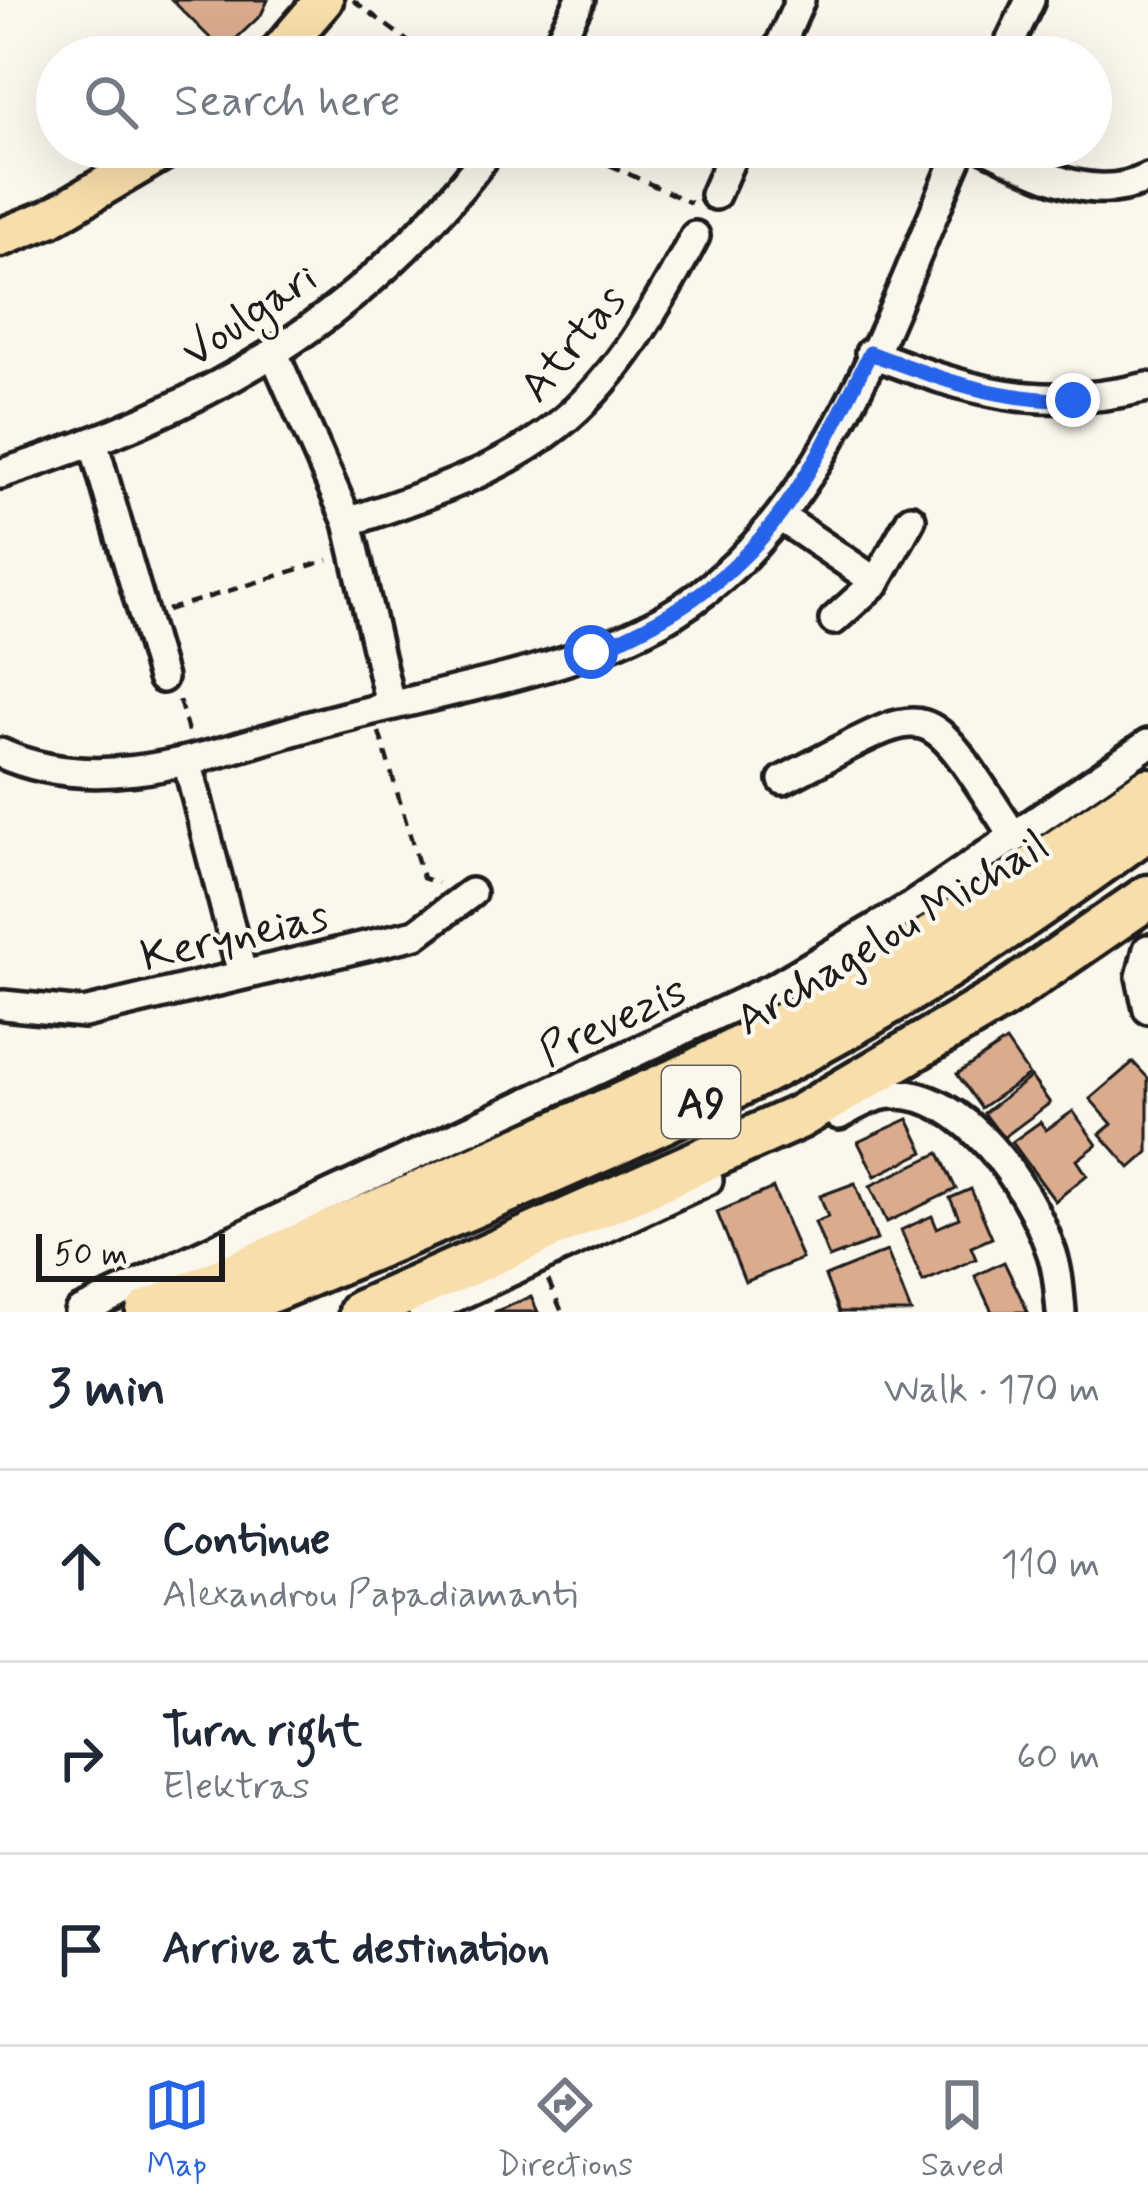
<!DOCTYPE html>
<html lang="en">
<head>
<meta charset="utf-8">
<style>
  :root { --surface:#fff; --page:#f2f2f3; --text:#1f2937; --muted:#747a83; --line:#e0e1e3; --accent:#2563eb }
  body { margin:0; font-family:Mynerve,sans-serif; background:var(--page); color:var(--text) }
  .scale { position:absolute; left:36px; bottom:30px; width:189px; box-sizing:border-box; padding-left:12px; border:6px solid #1c1c1c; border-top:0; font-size:33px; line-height:42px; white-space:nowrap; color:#1c1c1c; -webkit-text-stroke:9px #fbf7ec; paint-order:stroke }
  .stop { position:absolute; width:36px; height:36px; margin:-27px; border:9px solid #2563eb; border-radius:50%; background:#fff }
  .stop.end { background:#2563eb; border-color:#fff; box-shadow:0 3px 12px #0008 }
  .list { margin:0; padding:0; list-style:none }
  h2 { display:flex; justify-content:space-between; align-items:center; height:156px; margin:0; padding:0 48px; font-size:51px }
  h2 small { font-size:39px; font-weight:400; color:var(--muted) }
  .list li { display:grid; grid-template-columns:78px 1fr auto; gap:36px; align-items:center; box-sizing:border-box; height:192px; padding:0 48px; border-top:3px solid var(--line) }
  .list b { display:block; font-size:45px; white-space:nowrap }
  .list p { margin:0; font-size:39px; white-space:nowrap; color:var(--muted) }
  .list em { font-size:39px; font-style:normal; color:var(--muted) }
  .icon { flex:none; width:66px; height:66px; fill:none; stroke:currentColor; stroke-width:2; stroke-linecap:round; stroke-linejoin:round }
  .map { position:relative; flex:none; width:1148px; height:1312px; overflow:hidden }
  .search { position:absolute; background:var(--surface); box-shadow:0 12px 48px #0002; left:36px; right:36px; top:36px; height:132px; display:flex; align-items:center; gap:30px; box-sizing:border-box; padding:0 42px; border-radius:66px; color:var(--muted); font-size:45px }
  .sheet { height:732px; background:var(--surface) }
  nav { display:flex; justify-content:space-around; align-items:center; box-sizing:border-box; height:168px; border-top:3px solid var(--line); background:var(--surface); font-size:33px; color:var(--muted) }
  nav a { display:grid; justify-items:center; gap:6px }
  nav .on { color:var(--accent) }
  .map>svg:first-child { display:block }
  .building { fill:#dbab8d; stroke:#1c1c1c; stroke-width:3 }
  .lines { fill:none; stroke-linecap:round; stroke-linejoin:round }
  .minor-casing { stroke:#1c1c1c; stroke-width:36 }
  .major-casing { stroke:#1c1c1c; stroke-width:45 }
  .highway-casing { stroke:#1c1c1c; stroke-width:51 }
  .path { stroke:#1c1c1c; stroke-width:4.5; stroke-dasharray:12 9; stroke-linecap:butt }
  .minor { stroke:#fbf7ec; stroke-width:27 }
  .major { stroke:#f8deab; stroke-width:36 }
  .highway { stroke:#f8deab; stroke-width:42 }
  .route { stroke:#2563eb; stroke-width:15 }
  .labels { text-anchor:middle; stroke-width:9; stroke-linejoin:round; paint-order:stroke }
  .shield { fill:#fbf7ec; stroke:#5f5e5a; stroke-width:3 }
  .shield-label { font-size:42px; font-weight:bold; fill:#1c1c1c }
  .street-label { font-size:45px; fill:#1c1c1c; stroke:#fbf7ec }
</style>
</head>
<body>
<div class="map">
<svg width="1148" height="1312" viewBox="0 0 1148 1312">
  <rect width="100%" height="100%" fill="#fbf7ec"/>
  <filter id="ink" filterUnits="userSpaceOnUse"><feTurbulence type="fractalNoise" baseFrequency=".00833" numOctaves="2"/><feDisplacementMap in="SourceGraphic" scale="24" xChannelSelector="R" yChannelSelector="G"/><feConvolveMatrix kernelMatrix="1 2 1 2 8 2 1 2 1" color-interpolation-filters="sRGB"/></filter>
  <g filter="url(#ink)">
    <g class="building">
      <polygon points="172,0 268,0 261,15 223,51"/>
      <polygon points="1006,1041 1029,1075 981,1108 957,1074"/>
      <polygon points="1133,1062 1148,1078 1148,1152 1130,1168 1100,1134 1112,1124 1090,1099"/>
      <polygon points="1031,1077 1050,1103 1003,1138 984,1113"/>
      <polygon points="1073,1111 1097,1145 1077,1160 1087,1175 1055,1201 1012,1142 1040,1122 1046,1130"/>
      <polygon points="908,1119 924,1152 875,1176 858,1142"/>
      <polygon points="939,1153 956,1189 887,1222 870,1186"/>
      <polygon points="855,1183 877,1240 829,1258 815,1222 828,1217 820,1196"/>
      <polygon points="773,1188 802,1259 745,1282 717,1212"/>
      <polygon points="971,1189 992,1238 971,1247 976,1259 923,1282 901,1230 932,1216 937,1228 959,1218 950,1198"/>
      <polygon points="887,1251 911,1312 839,1312 825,1276"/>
      <polygon points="1004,1262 1028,1312 992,1312 975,1276"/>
      <polygon points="531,1297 538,1312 494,1312"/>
    </g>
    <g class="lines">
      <defs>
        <g id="minor">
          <polyline points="551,57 580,0"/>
          <polyline points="775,57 800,0"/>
          <polyline points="1003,57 1030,0"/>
          <path d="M984,147C1036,171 1091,206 1148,178"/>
          <polyline points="715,195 736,147"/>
          <path d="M870,353C972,392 1038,413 1148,387"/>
          <polyline points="275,356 348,522 390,704"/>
          <polyline points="94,445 162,678"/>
          <path d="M0,474C203,410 364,322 492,147"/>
          <polyline points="782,518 876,582"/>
          <path d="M348,522C546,456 596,424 695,236"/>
          <polyline points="834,620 876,582 911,519"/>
          <path d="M0,753C101,799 210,754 310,726C417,696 544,678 643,630C821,545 887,316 962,147"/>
          <polyline points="187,761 242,973"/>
          <path d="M783,780C938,701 918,690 1015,838"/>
          <polyline points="1148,949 1141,977 1148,1009"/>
          <polyline points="3,1005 84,1013 416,934 471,893"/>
          <path d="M839,1115C855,1106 873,1095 891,1094C965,1091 1028,1186 1050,1248C1058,1268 1059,1290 1061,1312"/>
          <polyline points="79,1312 775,987 912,906 1148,744"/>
          <polyline points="423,1312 708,1180"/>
        </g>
        <g id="major">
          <polyline points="275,57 324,0"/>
          <polyline points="0,238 50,218 170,147"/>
        </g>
        <g id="highway">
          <polyline points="148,1312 688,1075 872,978 1148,790"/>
          <path d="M220,1312C418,1228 622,1149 811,1047C929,983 1040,907 1148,828"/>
          <polyline points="361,1312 799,1117 1001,998 1148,897"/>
        </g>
      </defs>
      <use href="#minor" class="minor-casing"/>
      <use href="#major" class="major-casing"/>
      <use href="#highway" class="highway-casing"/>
      <g class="path">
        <polyline points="353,0 429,57"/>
        <polyline points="571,147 691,203"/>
        <polyline points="167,610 328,560"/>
        <polyline points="179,700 189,735"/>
        <polyline points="379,732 423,878 438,883"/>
        <polyline points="548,1280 562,1312"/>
      </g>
      <use href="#minor" class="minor"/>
      <use href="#major" class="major"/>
      <use href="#highway" class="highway"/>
    </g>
  </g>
  <g class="lines" filter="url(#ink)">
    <path class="route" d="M591,652C754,586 797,504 870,353C939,379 999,401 1073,400"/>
  </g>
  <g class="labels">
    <rect class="shield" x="662" y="1066" width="78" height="72" rx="9"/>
    <g class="shield-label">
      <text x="701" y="1117">A9</text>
    </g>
    <g class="street-label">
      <text transform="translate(248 313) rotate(-34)" y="16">Voulgari</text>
      <text transform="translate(571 342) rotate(-50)" y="16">Atrtas</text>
      <text transform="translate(891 931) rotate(-31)" y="16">Archagelou Michail</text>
      <text transform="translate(234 934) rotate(-13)" y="16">Keryneias</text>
      <text transform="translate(612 1019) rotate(-25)" y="16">Prevezis</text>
    </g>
  </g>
</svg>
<div class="scale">50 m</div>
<div class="stop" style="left:591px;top:652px"></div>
<div class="stop end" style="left:1073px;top:400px"></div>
<div class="search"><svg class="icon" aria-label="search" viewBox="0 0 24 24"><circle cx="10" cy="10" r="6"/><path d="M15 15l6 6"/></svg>Search here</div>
</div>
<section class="sheet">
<h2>3 min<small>Walk · 170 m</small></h2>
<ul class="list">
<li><svg class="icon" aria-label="ahead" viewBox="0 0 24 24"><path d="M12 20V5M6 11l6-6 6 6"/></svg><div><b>Continue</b><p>Alexandrou Papadiamanti</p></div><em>110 m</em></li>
<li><svg class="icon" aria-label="right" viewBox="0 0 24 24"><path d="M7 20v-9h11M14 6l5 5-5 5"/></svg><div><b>Turn right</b><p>Elektras</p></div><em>60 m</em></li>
<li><svg class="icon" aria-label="arrive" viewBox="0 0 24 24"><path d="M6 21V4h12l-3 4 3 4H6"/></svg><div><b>Arrive at destination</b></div></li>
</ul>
</section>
<nav>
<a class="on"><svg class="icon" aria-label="map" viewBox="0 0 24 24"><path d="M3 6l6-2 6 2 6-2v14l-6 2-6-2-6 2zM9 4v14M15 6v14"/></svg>Map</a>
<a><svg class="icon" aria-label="directions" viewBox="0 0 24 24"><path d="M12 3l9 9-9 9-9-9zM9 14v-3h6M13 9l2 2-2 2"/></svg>Directions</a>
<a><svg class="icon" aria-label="saved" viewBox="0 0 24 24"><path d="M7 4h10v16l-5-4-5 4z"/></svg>Saved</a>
</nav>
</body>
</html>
